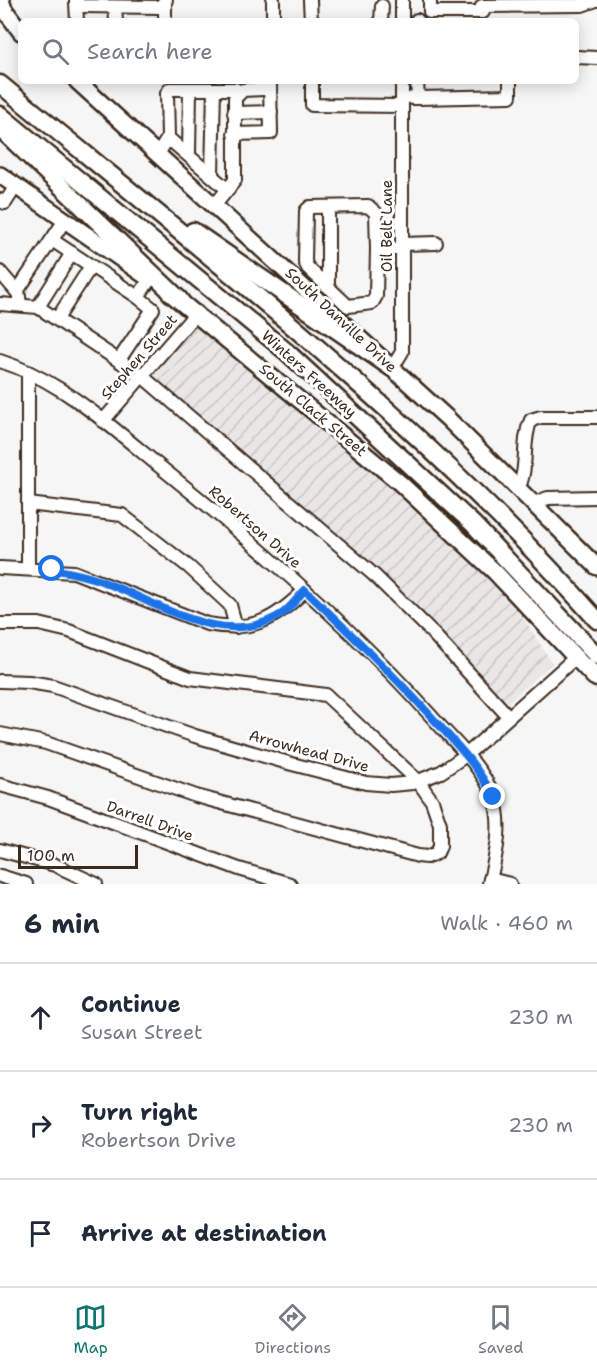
<!DOCTYPE html>
<html lang="en">
<head>
<meta charset="utf-8">
<style>
  :root { --surface:#fff; --page:#f2f2f3; --text:#1f2937; --muted:#747a83; --line:#e0e1e3; --accent:#0f766e }
  body { margin:0; font-family:"Shantell Sans",sans-serif; background:var(--page); color:var(--text) }
  .scale { position:absolute; left:18px; bottom:15px; width:120px; box-sizing:border-box; padding-left:6px; border:3px solid #3b2a1e; border-top:0; font-size:16px; line-height:21px; white-space:nowrap; color:#3b2a1e; -webkit-text-stroke:4px #fff; paint-order:stroke }
  .stop { position:absolute; width:18px; height:18px; margin:-14px; border:4px solid #1a73e8; border-radius:50%; background:#fff }
  .stop.end { background:#1a73e8; border-color:#fff; box-shadow:0 2px 6px #0008 }
  .list { margin:0; padding:0; list-style:none }
  h2 { display:flex; justify-content:space-between; align-items:center; height:78px; margin:0; padding:0 24px; font-size:26px }
  h2 small { font-size:20px; font-weight:400; color:var(--muted) }
  .list li { display:grid; grid-template-columns:39px 1fr auto; gap:18px; align-items:center; box-sizing:border-box; height:108px; padding:0 24px; border-top:2px solid var(--line) }
  .list b { display:block; font-size:22px; white-space:nowrap }
  .list p { margin:0; font-size:20px; white-space:nowrap; color:var(--muted) }
  .list em { font-size:20px; font-style:normal; color:var(--muted) }
  .icon { flex:none; width:33px; height:33px; fill:none; stroke:currentColor; stroke-width:2; stroke-linecap:round; stroke-linejoin:round }
  .map { position:relative; flex:none; width:597px; height:884px; overflow:hidden }
  .search { position:absolute; background:var(--surface); box-shadow:0 3px 15px #0003; left:18px; right:18px; top:18px; height:66px; display:flex; align-items:center; gap:15px; box-sizing:border-box; padding:0 21px; border-radius:9px; color:var(--muted); font-size:22px }
  .sheet { height:402px; background:var(--surface) }
  nav { display:flex; justify-content:space-around; align-items:center; box-sizing:border-box; height:84px; border-top:2px solid var(--line); background:var(--surface); font-size:16px; color:var(--muted) }
  nav a { display:grid; justify-items:center; gap:3px }
  nav .on { color:var(--accent) }
  .map>svg:first-child { display:block }
  .industrial { fill:url(#industrial-furrows) }
  .lines { fill:none; stroke-linecap:round; stroke-linejoin:round }
  .minor-casing { stroke:#3b2a1e; stroke-width:16 }
  .major-casing { stroke:#3b2a1e; stroke-width:20 }
  .highway-casing { stroke:#3b2a1e; stroke-width:21 }
  .minor { stroke:#fff; stroke-width:12 }
  .major { stroke:#fff; stroke-width:15 }
  .highway { stroke:#fff; stroke-width:16 }
  .route { stroke:#1a73e8; stroke-width:8 }
  .labels { text-anchor:middle; stroke-width:6; stroke-linejoin:round; paint-order:stroke }
  .street-label { font-size:15px; fill:#3b2a1e; stroke:#fff }
</style>
</head>
<body>
<div class="map">
<svg width="597" height="884" viewBox="0 0 597 884">
  <defs>
    <pattern id="industrial-furrows" width="10" height="10" patternUnits="userSpaceOnUse" patternTransform="scale(1.5)"><rect width="10" height="10" fill="#e9e7e6"/><path d="M-1 1l2-2M0 10L10 0M9 11l2-2" fill="none" stroke="#c9c6c5"/></pattern>
  </defs>
  <rect width="100%" height="100%" fill="#f7f6f6"/>
  <filter id="ink" filterUnits="userSpaceOnUse"><feTurbulence type="fractalNoise" baseFrequency=".0167" numOctaves="2"/><feDisplacementMap in="SourceGraphic" scale="12" xChannelSelector="R" yChannelSelector="G"/><feConvolveMatrix kernelMatrix="1 2 1 2 8 2 1 2 1" color-interpolation-filters="sRGB"/></filter>
  <g filter="url(#ink)">
    <polygon class="industrial" points="196,322 393,487 468,557 505,594 503,596 525,620 552,663 504,706 150,378"/>
    <g class="lines">
      <defs>
        <g id="minor">
          <polyline points="76,0 80,6 160,7 166,0"/>
          <polyline points="273,0 273,21"/>
          <polyline points="310,0 311,21"/>
          <polyline points="430,0 430,12 483,12"/>
          <polyline points="76,2 77,21"/>
          <polyline points="165,3 165,21"/>
          <polyline points="482,6 582,5 596,0"/>
          <polyline points="115,7 116,21"/>
          <polyline points="417,20 417,21"/>
          <polyline points="381,21 382,6"/>
          <polyline points="402,21 402,0"/>
          <polyline points="576,57 597,58"/>
          <polyline points="312,81 312,105 402,106"/>
          <polyline points="412,98 418,98 417,81"/>
          <polyline points="418,98 510,96 510,81"/>
          <polyline points="234,113 271,112"/>
          <polyline points="234,134 271,133 270,84"/>
          <polyline points="168,138 228,190"/>
          <polyline points="158,154 168,138 167,93 170,89 235,89 240,92"/>
          <polyline points="189,154 190,89"/>
          <polyline points="212,174 214,89"/>
          <polyline points="0,200 5,203 16,186"/>
          <polyline points="215,205 235,180 235,98 243,90 264,89 271,81"/>
          <polyline points="52,240 138,297"/>
          <polyline points="402,244 436,243"/>
          <polyline points="377,249 376,296 372,303 348,306 308,268 305,262 306,211 310,207 368,206 376,213 377,249 402,249"/>
          <polyline points="0,272 18,293"/>
          <polyline points="328,287 328,207"/>
          <polyline points="0,304 38,307 142,376 374,575 427,627 508,716"/>
          <polyline points="20,304 18,290 65,220"/>
          <polyline points="38,307 72,253"/>
          <polyline points="57,319 91,266"/>
          <polyline points="119,360 153,309 138,297 150,279"/>
          <path d="M0,361C22,368 42,378 61,390C99,414 134,446 169,474C261,548 352,628 432,717C453,741 481,765 493,795C504,824 496,855 489,884"/>
          <polyline points="392,368 402,352 402,81"/>
          <polyline points="103,421 197,312"/>
          <path d="M518,489C529,467 521,441 531,420L541,417H597"/>
          <polyline points="534,503 548,498 597,497"/>
          <polyline points="28,504 122,515 189,567 230,605 236,627"/>
          <path d="M0,568L74,572L207,624C252,632 274,621 305,590"/>
          <polyline points="28,568 28,372"/>
          <polyline points="0,624 39,624 69,631 190,678 326,695 418,781 432,801 440,824 440,846 437,853 427,857 418,856 196,796 46,743 0,734"/>
          <polyline points="0,681 29,682 53,686 195,736 292,764 366,783 391,785 413,783 441,772 466,755 576,657"/>
          <polyline points="0,785 48,798 239,869 290,884"/>
          <polyline points="0,850 55,865 96,884"/>
          <polyline points="0,876 26,884"/>
          <polyline points="490,879 510,884"/>
        </g>
        <g id="major">
          <polyline points="1,0 4,9 21,32"/>
          <polyline points="77,81 447,418 597,567"/>
          <polyline points="0,175 150,279"/>
          <polyline points="170,293 400,483 495,572 594,677"/>
        </g>
        <g id="highway">
          <path d="M0,84C206,254 419,419 597,620"/>
          <polyline points="0,115 288,353 473,524 597,656"/>
          <polyline points="0,128 180,300"/>
          <polyline points="193,231 392,368"/>
          <polyline points="586,667 597,678"/>
        </g>
      </defs>
      <use href="#minor" class="minor-casing"/>
      <use href="#major" class="major-casing"/>
      <use href="#highway" class="highway-casing"/>
      <use href="#minor" class="minor"/>
      <use href="#major" class="major"/>
      <use href="#highway" class="highway"/>
    </g>
  </g>
  <g class="lines" filter="url(#ink)">
    <path class="route" d="M52,569C69,572 85,575 101,581C156,601 225,652 283,613C291,607 298,597 305,590C351,634 396,677 438,724C459,747 480,769 493,797"/>
  </g>
  <g class="labels">
    <g class="street-label">
      <text transform="translate(387 226) rotate(-90)" y="5">Oil Belt Lane</text>
      <text transform="translate(341 320) rotate(43)" y="5">South Danville Drive</text>
      <text transform="translate(139 357) rotate(-49)" y="5">Stephen Street</text>
      <text transform="translate(309 374) rotate(42)" y="5">Winters Freeway</text>
      <text transform="translate(313 410) rotate(40)" y="5">South Clack Street</text>
      <text transform="translate(255 527) rotate(41)" y="5">Robertson Drive</text>
      <text transform="translate(309 751) rotate(15)" y="5">Arrowhead Drive</text>
      <text transform="translate(150 821) rotate(20)" y="5">Darrell Drive</text>
    </g>
  </g>
</svg>
<div class="scale">100 m</div>
<div class="stop" style="left:52px;top:569px"></div>
<div class="stop end" style="left:493px;top:797px"></div>
<div class="search"><svg class="icon" aria-label="search" viewBox="0 0 24 24"><circle cx="10" cy="10" r="6"/><path d="M15 15l6 6"/></svg>Search here</div>
</div>
<section class="sheet">
<h2>6 min<small>Walk · 460 m</small></h2>
<ul class="list">
<li><svg class="icon" aria-label="ahead" viewBox="0 0 24 24"><path d="M12 20V5M6 11l6-6 6 6"/></svg><div><b>Continue</b><p>Susan Street</p></div><em>230 m</em></li>
<li><svg class="icon" aria-label="right" viewBox="0 0 24 24"><path d="M7 20v-9h11M14 6l5 5-5 5"/></svg><div><b>Turn right</b><p>Robertson Drive</p></div><em>230 m</em></li>
<li><svg class="icon" aria-label="arrive" viewBox="0 0 24 24"><path d="M6 21V4h12l-3 4 3 4H6"/></svg><div><b>Arrive at destination</b></div></li>
</ul>
</section>
<nav>
<a class="on"><svg class="icon" aria-label="map" viewBox="0 0 24 24"><path d="M3 6l6-2 6 2 6-2v14l-6 2-6-2-6 2zM9 4v14M15 6v14"/></svg>Map</a>
<a><svg class="icon" aria-label="directions" viewBox="0 0 24 24"><path d="M12 3l9 9-9 9-9-9zM9 14v-3h6M13 9l2 2-2 2"/></svg>Directions</a>
<a><svg class="icon" aria-label="saved" viewBox="0 0 24 24"><path d="M7 4h10v16l-5-4-5 4z"/></svg>Saved</a>
</nav>
</body>
</html>
